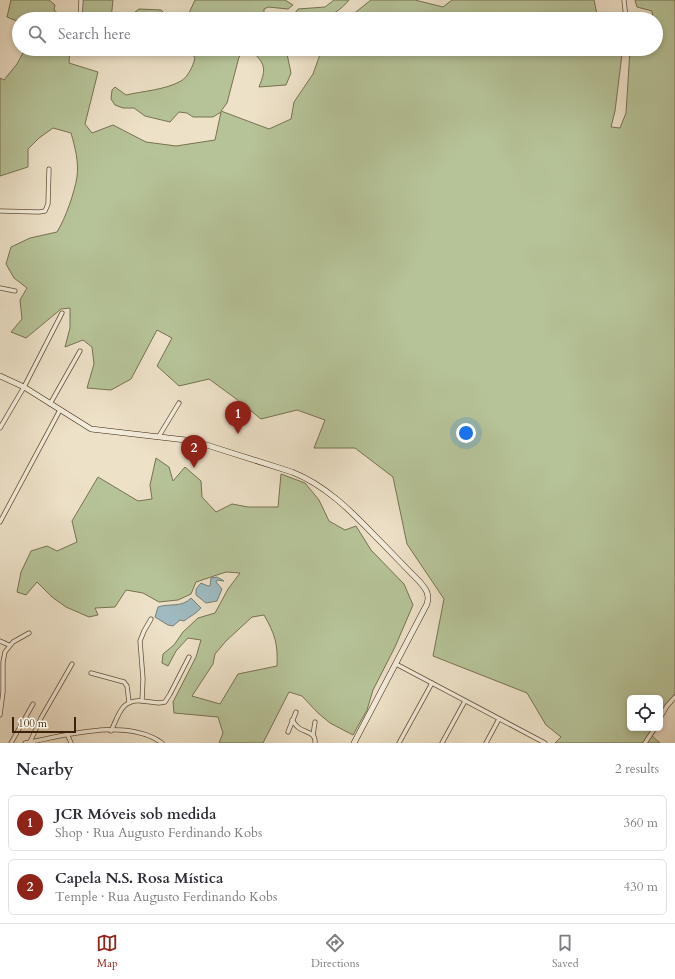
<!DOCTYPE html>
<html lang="en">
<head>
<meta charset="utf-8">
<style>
  :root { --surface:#fff; --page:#f7f7f7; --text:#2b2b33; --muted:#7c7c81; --line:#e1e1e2; --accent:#8f2418 }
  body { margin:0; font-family:Cardo,serif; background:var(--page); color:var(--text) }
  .controls { position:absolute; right:12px; bottom:12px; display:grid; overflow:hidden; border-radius:6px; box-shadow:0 2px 6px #0003 }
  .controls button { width:36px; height:36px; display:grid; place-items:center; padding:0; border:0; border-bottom:1px solid var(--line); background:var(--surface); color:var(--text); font:20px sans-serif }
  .scale { position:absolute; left:12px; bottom:10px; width:64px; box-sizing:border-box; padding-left:4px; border:2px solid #382209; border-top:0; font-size:11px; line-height:14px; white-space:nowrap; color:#382209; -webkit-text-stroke:3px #f3ecdb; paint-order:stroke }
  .you { position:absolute; left:466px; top:433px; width:14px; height:14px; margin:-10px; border:3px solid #fff; border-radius:50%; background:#1a73e8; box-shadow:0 0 0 6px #1a73e833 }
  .badge { display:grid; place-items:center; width:26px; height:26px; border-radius:50%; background:var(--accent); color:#fff; font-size:13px; font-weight:700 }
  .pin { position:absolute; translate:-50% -33px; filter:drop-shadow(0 1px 2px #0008) }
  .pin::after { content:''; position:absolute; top:21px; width:14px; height:12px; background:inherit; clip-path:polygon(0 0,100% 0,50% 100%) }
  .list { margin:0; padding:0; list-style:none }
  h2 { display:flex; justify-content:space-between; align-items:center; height:52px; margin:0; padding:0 16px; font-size:17px }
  h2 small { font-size:13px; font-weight:400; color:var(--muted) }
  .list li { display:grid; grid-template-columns:26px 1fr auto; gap:12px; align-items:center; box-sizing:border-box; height:56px; margin:0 8px 8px; padding:0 8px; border:1px solid var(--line); border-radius:6px }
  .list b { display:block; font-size:15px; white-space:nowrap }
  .list p { margin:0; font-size:13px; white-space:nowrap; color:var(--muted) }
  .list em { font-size:13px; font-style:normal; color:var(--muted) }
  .icon { flex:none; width:22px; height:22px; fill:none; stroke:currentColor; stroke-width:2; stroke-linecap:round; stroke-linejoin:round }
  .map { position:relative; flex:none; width:675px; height:743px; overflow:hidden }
  .search { position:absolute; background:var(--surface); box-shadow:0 2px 6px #0003; left:12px; right:12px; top:12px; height:44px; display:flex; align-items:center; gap:10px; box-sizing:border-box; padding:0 14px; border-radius:22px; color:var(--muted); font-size:15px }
  .sheet { height:180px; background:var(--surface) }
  nav { display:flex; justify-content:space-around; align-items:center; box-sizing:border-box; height:56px; border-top:1px solid var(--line); background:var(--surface); font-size:11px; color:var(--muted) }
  nav a { display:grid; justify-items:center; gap:2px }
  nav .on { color:var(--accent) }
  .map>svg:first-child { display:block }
  .green { fill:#b6c398; stroke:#777250; fill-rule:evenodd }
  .water { fill:#9fbbc1; stroke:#767e77 }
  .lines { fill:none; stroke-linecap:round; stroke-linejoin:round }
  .street-casing { stroke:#655239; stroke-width:5 }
  .secondary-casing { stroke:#382209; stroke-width:6 }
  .street { stroke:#f3ecdb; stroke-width:3.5 }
  .secondary { stroke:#f3ecdb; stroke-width:5 }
</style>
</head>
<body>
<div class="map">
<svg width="675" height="743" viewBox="0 0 675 743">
  <rect width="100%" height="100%" fill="#ede1c8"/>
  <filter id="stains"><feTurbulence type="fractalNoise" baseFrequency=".005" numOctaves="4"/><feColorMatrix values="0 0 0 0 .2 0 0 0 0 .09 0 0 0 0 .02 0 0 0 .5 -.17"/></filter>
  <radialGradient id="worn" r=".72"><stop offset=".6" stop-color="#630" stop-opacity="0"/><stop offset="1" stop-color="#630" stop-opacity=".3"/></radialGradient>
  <g class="green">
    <polygon points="11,0 49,0 55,5 54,10 62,17 61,19 19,19 19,22 7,17"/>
    <polygon points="81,0 113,0 111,19 80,19"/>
    <path d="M195,0H285L293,5L288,9L268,7L264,9V15L270,19H145L142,18L140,19H126L139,9L161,10C172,21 176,17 189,13Z"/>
    <path d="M334,0H349C334,18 324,17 302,16L299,19H291L298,9L325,7Z"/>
    <polygon points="371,0 415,0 443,7 452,0 594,0 598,19 347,19"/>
    <path d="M635,0H675V697L660,718V698H630V728H655L651,735L660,743H555L561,737L546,725L527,693L433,656L444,599L407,544L393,477L355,448H314L325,420L297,410L261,419L235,398L209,379L179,386L157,366L172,338L157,330L131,379L111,390L87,388L94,364L92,347L83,340L65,347L70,328V308L61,309L26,338L11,332L22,319L20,300L27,288L14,278L6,264L11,247L30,238L57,232C66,217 74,194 77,177C79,162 75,147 71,133L53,128L39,138L28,149V167L0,176V78L4,80L17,64L23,53H38L39,49H70L69,63L98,72L85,124L92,133L113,125L146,142L176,146L215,140L221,112L213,117H193L187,113L179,112L170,122L145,116L134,108H123L115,105L111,99L112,90L115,87L126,95C143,91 165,90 181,81C188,77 193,66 195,58L191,52L185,49H246L239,57L227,103L221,111L269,129L291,119L294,102L313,74L322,49H604L605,51L622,54L615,111L611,127L620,128L626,113L630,49H656V19H653L652,11L637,7Z"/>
    <path d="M250,49H286L291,73L286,85L259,87C267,67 265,64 250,49Z"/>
    <path d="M156,458L169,467L173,481L185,467L201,481L202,497L216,512L232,504L248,507H278L281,474L305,483L319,500L329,521L345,530L356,526L371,550L404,584L413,605L395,647L373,690L367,710L353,735L330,723L318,713L302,696L289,692L263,743H219L223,733L218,717L174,713L173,702L196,657L201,640L188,638L176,651L168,666L162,663L163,654L174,645L183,632L198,618L215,613L228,589L240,573L226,572L196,582L191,594L178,600L159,602L143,593L126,590L115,607L95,608L98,615L89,617L66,607L52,597L37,582L26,595L17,592L21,572L31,551L47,546L57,551L77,542L72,521L98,477L138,501L152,499L150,485ZM264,615C275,634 278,644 277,666L238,674L220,704L192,696L213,664L215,654L226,641L252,617Z"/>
  </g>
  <g class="water">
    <polygon points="217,577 224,581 217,580 216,582 222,589 217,601 206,603 196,595 196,589 201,583 208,586 210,586 211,578"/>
    <path d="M191,598L201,608C196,614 190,616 184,621L180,620L173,626L168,625L155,617L158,607C169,603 182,608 191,598Z"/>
  </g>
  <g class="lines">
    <defs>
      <g id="street">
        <polyline points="624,0 626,19"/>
        <polyline points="80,19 81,0"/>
        <polyline points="0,211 39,212 45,211 48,204 49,169"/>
        <polyline points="0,288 15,291"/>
        <polyline points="50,404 80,351"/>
        <polyline points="0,428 24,387 62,313"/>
        <polyline points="159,436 179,403"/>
        <polyline points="0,522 60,410"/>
        <polyline points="0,641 9,645"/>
        <polyline points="396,664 545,743"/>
        <polyline points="91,673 124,682 127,686 129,702"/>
        <polyline points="142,701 159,703 165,702 170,694 189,657"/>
        <polyline points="0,715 3,692 3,662 5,652 13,642 29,633"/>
        <polyline points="660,718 667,706 675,697"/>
        <path d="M292,720C294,723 296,726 299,728C306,733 316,732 315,743"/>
        <path d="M111,731C119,715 121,699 142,701L143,679L140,641L144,631L151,619"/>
        <polyline points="288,732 296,712"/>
        <polyline points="313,735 315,722"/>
        <polyline points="68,736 71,743"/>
        <polyline points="30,742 41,718 72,664"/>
        <polyline points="11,743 33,704"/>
        <path d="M25,743C64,736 127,717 162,743"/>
        <polyline points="399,743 432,683"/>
        <polyline points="442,743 465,701"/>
        <polyline points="486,743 499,719"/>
        <polyline points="645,743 655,728"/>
      </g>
      <path id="secondary" d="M0,376L24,387L91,429L194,441L292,472C325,485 350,510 374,535C389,550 404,566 419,581C426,589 430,594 427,604L354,743"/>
    </defs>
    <use href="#street" class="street-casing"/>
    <use href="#secondary" class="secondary-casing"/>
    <use href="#street" class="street"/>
    <use href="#secondary" class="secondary"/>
  </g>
  <rect width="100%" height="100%" filter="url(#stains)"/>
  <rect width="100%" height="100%" fill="url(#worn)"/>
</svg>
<div class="controls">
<button><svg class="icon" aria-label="locate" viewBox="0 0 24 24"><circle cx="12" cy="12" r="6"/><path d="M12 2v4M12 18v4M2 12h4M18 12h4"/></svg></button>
</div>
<div class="scale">100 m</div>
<div class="you"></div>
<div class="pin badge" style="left:238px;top:434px">1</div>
<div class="pin badge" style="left:194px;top:468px">2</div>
<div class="search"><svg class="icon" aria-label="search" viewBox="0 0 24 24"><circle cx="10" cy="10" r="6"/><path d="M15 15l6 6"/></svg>Search here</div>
</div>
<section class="sheet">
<h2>Nearby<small>2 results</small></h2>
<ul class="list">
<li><span class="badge">1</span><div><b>JCR Móveis sob medida</b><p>Shop · Rua Augusto Ferdinando Kobs</p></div><em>360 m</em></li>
<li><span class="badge">2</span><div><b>Capela N.S. Rosa Mística</b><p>Temple · Rua Augusto Ferdinando Kobs</p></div><em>430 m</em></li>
</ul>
</section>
<nav>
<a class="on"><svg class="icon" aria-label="map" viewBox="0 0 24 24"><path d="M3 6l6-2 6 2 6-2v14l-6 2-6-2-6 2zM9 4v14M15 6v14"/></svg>Map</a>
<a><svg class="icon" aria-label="directions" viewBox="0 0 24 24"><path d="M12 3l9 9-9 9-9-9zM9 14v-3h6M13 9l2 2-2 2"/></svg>Directions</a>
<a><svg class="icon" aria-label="saved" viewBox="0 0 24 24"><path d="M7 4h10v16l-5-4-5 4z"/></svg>Saved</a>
</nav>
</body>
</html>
